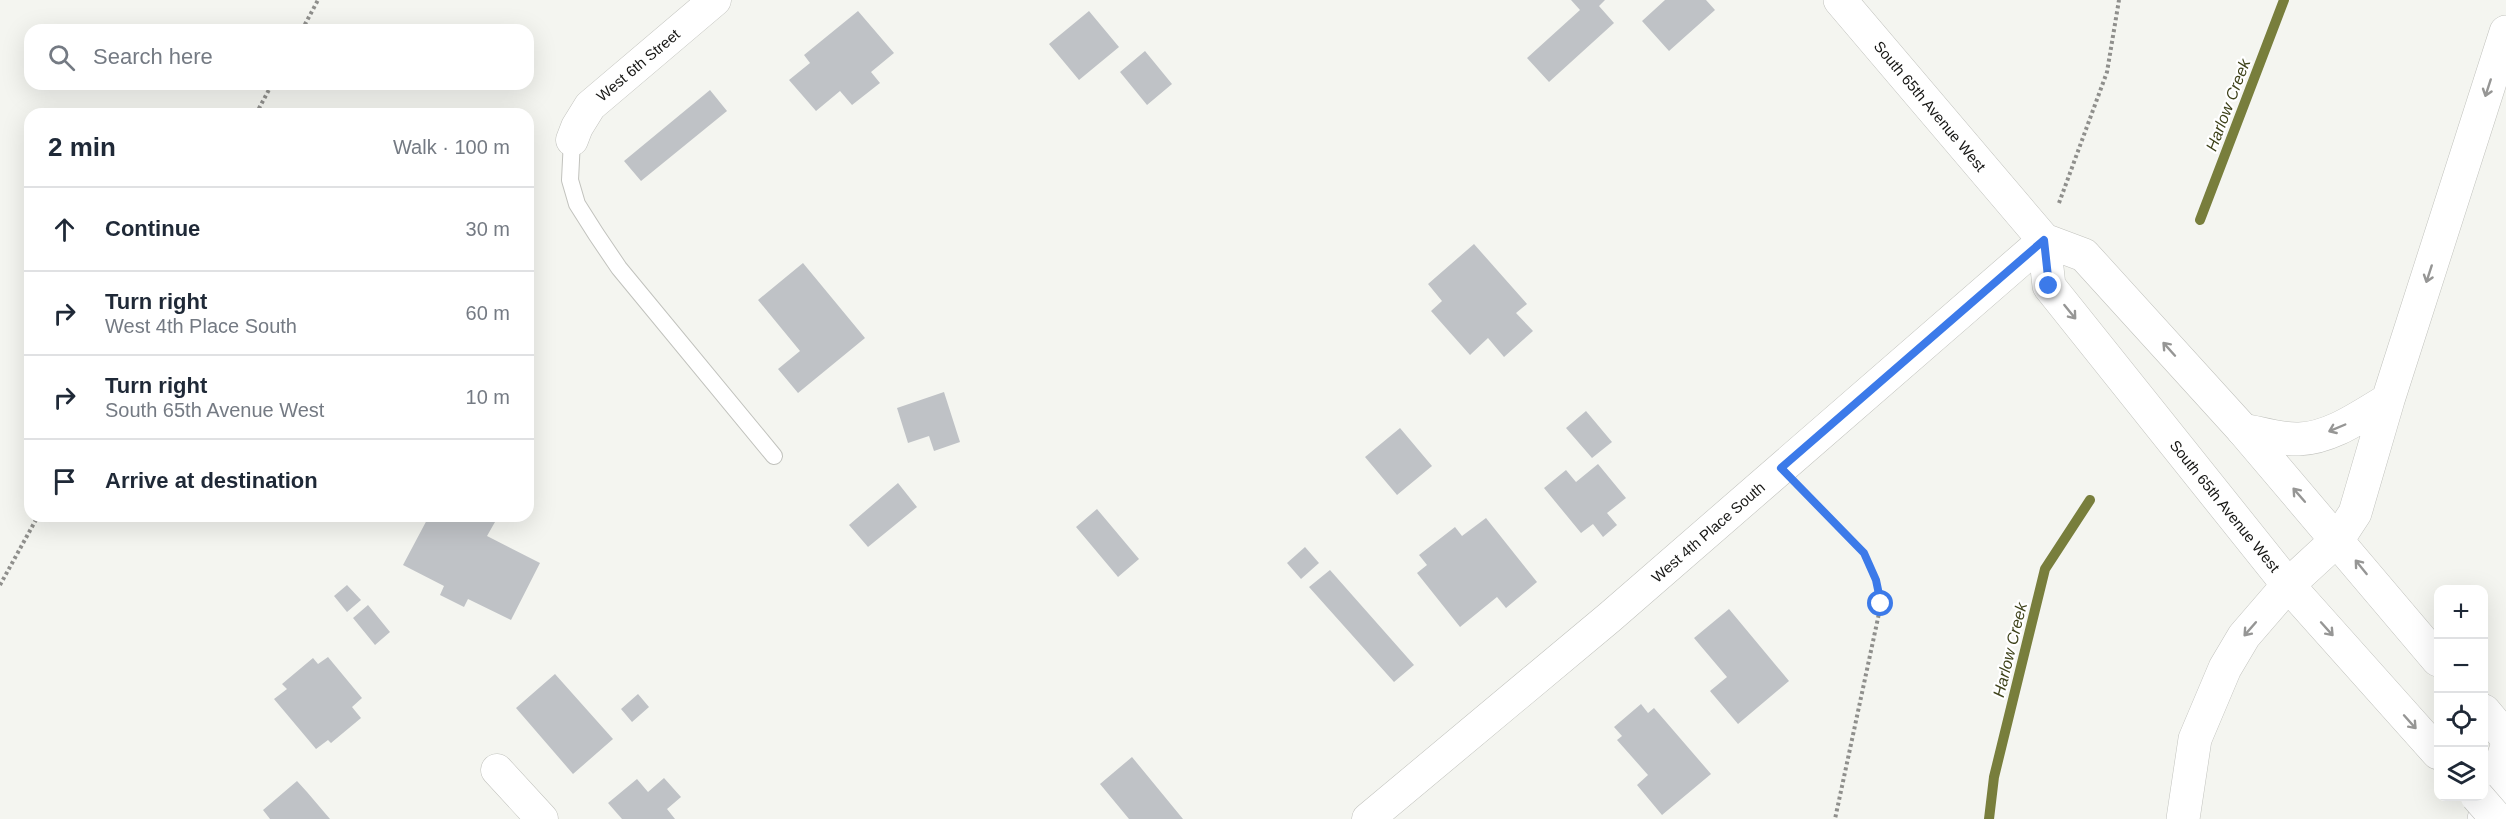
<!DOCTYPE html>
<html lang="en">
<head>
<meta charset="utf-8">
<style>
	body { margin:0; font-family:Helvetica,sans-serif; background:#f2f2f3; color:#1f2937 }
	.controls { position:absolute; right:18px; bottom:18px; display:grid; overflow:hidden; border-radius:12px; box-shadow:0 6px 24px #0002 }
	.controls button { width:54px; height:54px; display:grid; place-items:center; padding:0; border:0; border-bottom:2px solid #e0e1e3; background:#fff; color:#1f2937; font:30px sans-serif }
	.stop { position:absolute; width:18px; height:18px; margin:-14px; border:4px solid #3c7ae9; border-radius:50%; background:#fff }
	.stop.end { background:#3c7ae9; border-color:#fff; box-shadow:0 2px 6px #0008 }
	.list { margin:0; padding:0; list-style:none }
	h2 { display:flex; justify-content:space-between; align-items:center; height:78px; margin:0; padding:0 24px; font-size:26px }
	h2 small { font-size:20px; font-weight:400; color:#747a83 }
	.list li { display:grid; grid-template-columns:39px 1fr auto; gap:18px; align-items:center; box-sizing:border-box; height:84px; padding:0 24px; border-top:2px solid #e0e1e3 }
	.list b { display:block; font-size:22px; white-space:nowrap }
	.list p { margin:0; font-size:20px; white-space:nowrap; color:#747a83 }
	.list em { font-size:20px; font-style:normal; color:#747a83 }
	.icon { flex:none; width:33px; height:33px; fill:none; stroke:currentColor; stroke-width:2; stroke-linecap:round; stroke-linejoin:round }
	.map { position:relative; flex:none; width:2506px; height:819px; overflow:hidden }
	.search { position:absolute; background:#fff; box-shadow:0 6px 24px #0002; left:24px; top:24px; width:510px; height:66px; display:flex; align-items:center; gap:15px; box-sizing:border-box; padding:0 21px; border-radius:18px; color:#747a83; font-size:22px }
	.panel { position:absolute; background:#fff; box-shadow:0 6px 24px #0002; left:24px; top:108px; width:510px; height:414px; border-radius:18px }
	.map>svg:first-child { display:block }
	.lines { fill:none; stroke-linecap:round; stroke-linejoin:round }
	.stream { stroke:#787e3c; stroke-width:10 }
	.building { fill:#bfc2c6 }
	.service-casing { stroke:#c1c2bd; stroke-width:18 }
	.minor-casing { stroke:#c1c2bd; stroke-width:33 }
	.tertiary-casing { stroke:#c1c2bd; stroke-width:34 }
	.secondary-casing { stroke:#c1c2bd; stroke-width:34 }
	.motorway-casing { stroke:#c1c2bd; stroke-width:34 }
	.path { stroke:#8f8f8c; stroke-width:4; stroke-dasharray:3 3; stroke-linecap:butt }
	.service { stroke:#fff; stroke-width:16 }
	.minor { stroke:#fff; stroke-width:32 }
	.tertiary { stroke:#fff; stroke-width:33 }
	.secondary { stroke:#fff; stroke-width:33 }
	.motorway { stroke:#fff; stroke-width:33 }
	.tertiary-bridge-casing { stroke:#c1c2bd; stroke-width:34; stroke-linecap:butt }
	.tertiary-bridge { stroke:#fff; stroke-width:33 }
	.oneway { stroke:#969695 }
	.route { stroke:#3c7ae9; stroke-width:8 }
	.labels { text-anchor:middle; dominant-baseline:central; stroke-width:4.5; stroke-linejoin:round; paint-order:stroke }
	.street-label { font-size:15px; fill:#161614; stroke:#fff }
	.water-label { font-size:16px; font-style:italic; fill:#3e421a; stroke:#fff }
</style>
</head>
<body>
<div class="map">
<svg width="2506" height="819" viewBox="0 0 2506 819">
	<rect width="100%" height="100%" fill="#f4f5f0"/>
	<g class="lines">
		<path class="stream" d="M2200,220L2284,0
			M1989,819L1994,777L2045,569L2090,500"/>
	</g>
	<path class="building" d="M1571,0H1605L1599,6L1614,23L1549,82L1527,58L1580,10Z
		M1665,0H1706L1715,10L1669,51L1642,21Z
		M858,11L894,53L871,72L880,83L852,105L840,91L816,111L789,80L810,63L804,55Z
		M1089,11L1119,47L1079,80L1049,44Z
		M1145,51L1172,84L1147,105L1120,72Z
		M710,90L727,111L641,181L624,161Z
		M1474,244L1527,304L1516,313L1533,331L1504,357L1488,338L1470,355L1431,311L1442,301L1428,284Z
		M803,263L865,338L798,393L778,369L800,351L758,300Z
		M944,392L960,442L934,451L929,436L908,443L897,408Z
		M1586,411L1612,442L1592,458L1566,428Z
		M1400,428L1432,466L1397,495L1365,457Z
		M1598,464L1626,498L1607,513L1617,525L1603,537L1593,524L1581,533L1544,488L1566,470L1576,482Z
		M898,483L917,507L868,547L849,525Z
		M1097,509L1139,559L1118,577L1076,527Z
		M429,516H484L495,522L487,536L540,563L511,620L468,599L464,607L440,595L444,586L403,565Z
		M1486,518L1537,582L1506,608L1497,597L1460,627L1417,573L1427,565L1419,555L1455,527L1462,536Z
		M1305,547L1319,563L1301,579L1287,563Z
		M1330,570L1414,665L1394,682L1309,587Z
		M347,585L361,600L347,612L334,596Z
		M368,605L390,632L375,645L353,618Z
		M1729,609L1789,681L1738,724L1710,691L1727,677L1694,638Z
		M328,657L362,698L352,707L361,718L331,743L328,740L316,749L274,699L287,689L282,684L313,658L318,664Z
		M555,674L613,739L573,774L516,708Z
		M638,694L649,707L632,722L621,709Z
		M1641,704L1648,713L1654,708L1711,774L1662,815L1637,785L1648,775L1617,740L1622,736L1614,727Z
		M1132,757L1183,819H1129L1100,784Z
		M664,778L681,797L667,809L675,819H622L608,803L637,779L648,792Z
		M297,781L307,792L330,819H270L263,810Z"/>
	<g class="lines">
		<defs>
			<path id="service" d="M572,140L570,180L577,204L596,234L619,268L774,456"/>
			<path id="minor" d="M572,140L577,127L590,106L715,0
				M497,770L542,819
				M1368,819L1610,617L2044,240"/>
			<path id="tertiary" d="M1840,0L2044,240L2084,255L2243,430L2438,660
				M2044,240L2049,286L2288,585L2438,753
				M2484,711L2506,737"/>
			<path id="secondary" d="M2183,819L2195,739L2225,668L2244,636L2288,585"/>
			<path id="motorway" d="M2243,430C2260,433 2281,440 2299,439C2331,438 2361,416 2388,400
				M2288,585L2338,539L2355,513L2388,400L2506,32
				M2484,819L2506,749"/>
		</defs>
		<use href="#service" class="service-casing"/>
		<use href="#minor" class="minor-casing"/>
		<use href="#tertiary" class="tertiary-casing"/>
		<use href="#secondary" class="secondary-casing"/>
		<use href="#motorway" class="motorway-casing"/>
		<path class="path" d="M302,30L318,0
			M256,114L272,84
			M2059,203L2107,72L2119,0
			M1805,492L1864,553L1876,580L1881,604L1835,819
			M0,585L38,516"/>
		<use href="#service" class="service"/>
		<use href="#minor" class="minor"/>
		<use href="#tertiary" class="tertiary"/>
		<use href="#secondary" class="secondary"/>
		<use href="#motorway" class="motorway"/>
		<defs>
			<path id="tertiary-bridge" d="M2477,796L2497,819"/>
		</defs>
		<use href="#tertiary-bridge" class="tertiary-bridge-casing"/>
		<use href="#tertiary-bridge" class="tertiary-bridge"/>
	</g>
	<defs><path id="oneway-shaft" d="M-6 0H5M1.5-3L5.5 0L1.5 3" fill="none" stroke-width="1.6" stroke-linecap="round" stroke-linejoin="round" transform="scale(1.5)"/></defs>
	<g class="oneway">
		<use href="#oneway-shaft" transform="translate(2488 88) rotate(108)"/>
		<use href="#oneway-shaft" transform="translate(2429 274) rotate(108)"/>
		<use href="#oneway-shaft" transform="translate(2070 312) rotate(51)"/>
		<use href="#oneway-shaft" transform="translate(2169 349) rotate(-132)"/>
		<use href="#oneway-shaft" transform="translate(2337 428) rotate(157)"/>
		<use href="#oneway-shaft" transform="translate(2299 495) rotate(-131)"/>
		<use href="#oneway-shaft" transform="translate(2361 567) rotate(-129)"/>
		<use href="#oneway-shaft" transform="translate(2250 629) rotate(131)"/>
		<use href="#oneway-shaft" transform="translate(2327 629) rotate(48)"/>
		<use href="#oneway-shaft" transform="translate(2410 722) rotate(48)"/>
	</g>
	<g class="lines">
		<path class="route" d="M1881,604L1876,580L1864,553L1781,468L2044,240L2049,286"/>
	</g>
	<g class="labels">
		<g class="street-label">
			<text transform="translate(638 65) rotate(-40)">West 6th Street</text>
			<text transform="translate(1930 106) rotate(50)">South 65th Avenue West</text>
			<text transform="translate(2225 506) rotate(51)">South 65th Avenue West</text>
			<text transform="translate(1708 532) rotate(-41)">West 4th Place South</text>
		</g>
		<g class="water-label">
			<text transform="translate(2228 105) rotate(-69)">Harlow Creek</text>
			<text transform="translate(2010 650) rotate(-76)">Harlow Creek</text>
		</g>
	</g>
</svg>
<div class="controls">
<button>+</button>
<button>−</button>
<button><svg class="icon" aria-label="locate" viewBox="0 0 24 24"><circle cx="12" cy="12" r="6"/><path d="M12 2v4M12 18v4M2 12h4M18 12h4"/></svg></button>
<button><svg class="icon" aria-label="layers" viewBox="0 0 24 24"><path d="M12 4l9 5-9 5-9-5zM3 14l9 5 9-5"/></svg></button>
</div>
<div class="stop" style="left:1881px;top:604px"></div>
<div class="stop end" style="left:2049px;top:286px"></div>
<div class="search"><svg class="icon" aria-label="search" viewBox="0 0 24 24"><circle cx="10" cy="10" r="6"/><path d="M15 15l6 6"/></svg>Search here</div>
<section class="panel">
<h2>2 min<small>Walk · 100 m</small></h2>
<ul class="list">
<li><svg class="icon" aria-label="ahead" viewBox="0 0 24 24"><path d="M12 20V5M6 11l6-6 6 6"/></svg><div><b>Continue</b></div><em>30 m</em></li>
<li><svg class="icon" aria-label="right" viewBox="0 0 24 24"><path d="M7 20v-9h11M14 6l5 5-5 5"/></svg><div><b>Turn right</b><p>West 4th Place South</p></div><em>60 m</em></li>
<li><svg class="icon" aria-label="right" viewBox="0 0 24 24"><path d="M7 20v-9h11M14 6l5 5-5 5"/></svg><div><b>Turn right</b><p>South 65th Avenue West</p></div><em>10 m</em></li>
<li><svg class="icon" aria-label="arrive" viewBox="0 0 24 24"><path d="M6 21V4h12l-3 4 3 4H6"/></svg><div><b>Arrive at destination</b></div></li>
</ul>
</section>
</div>
</body>
</html>
